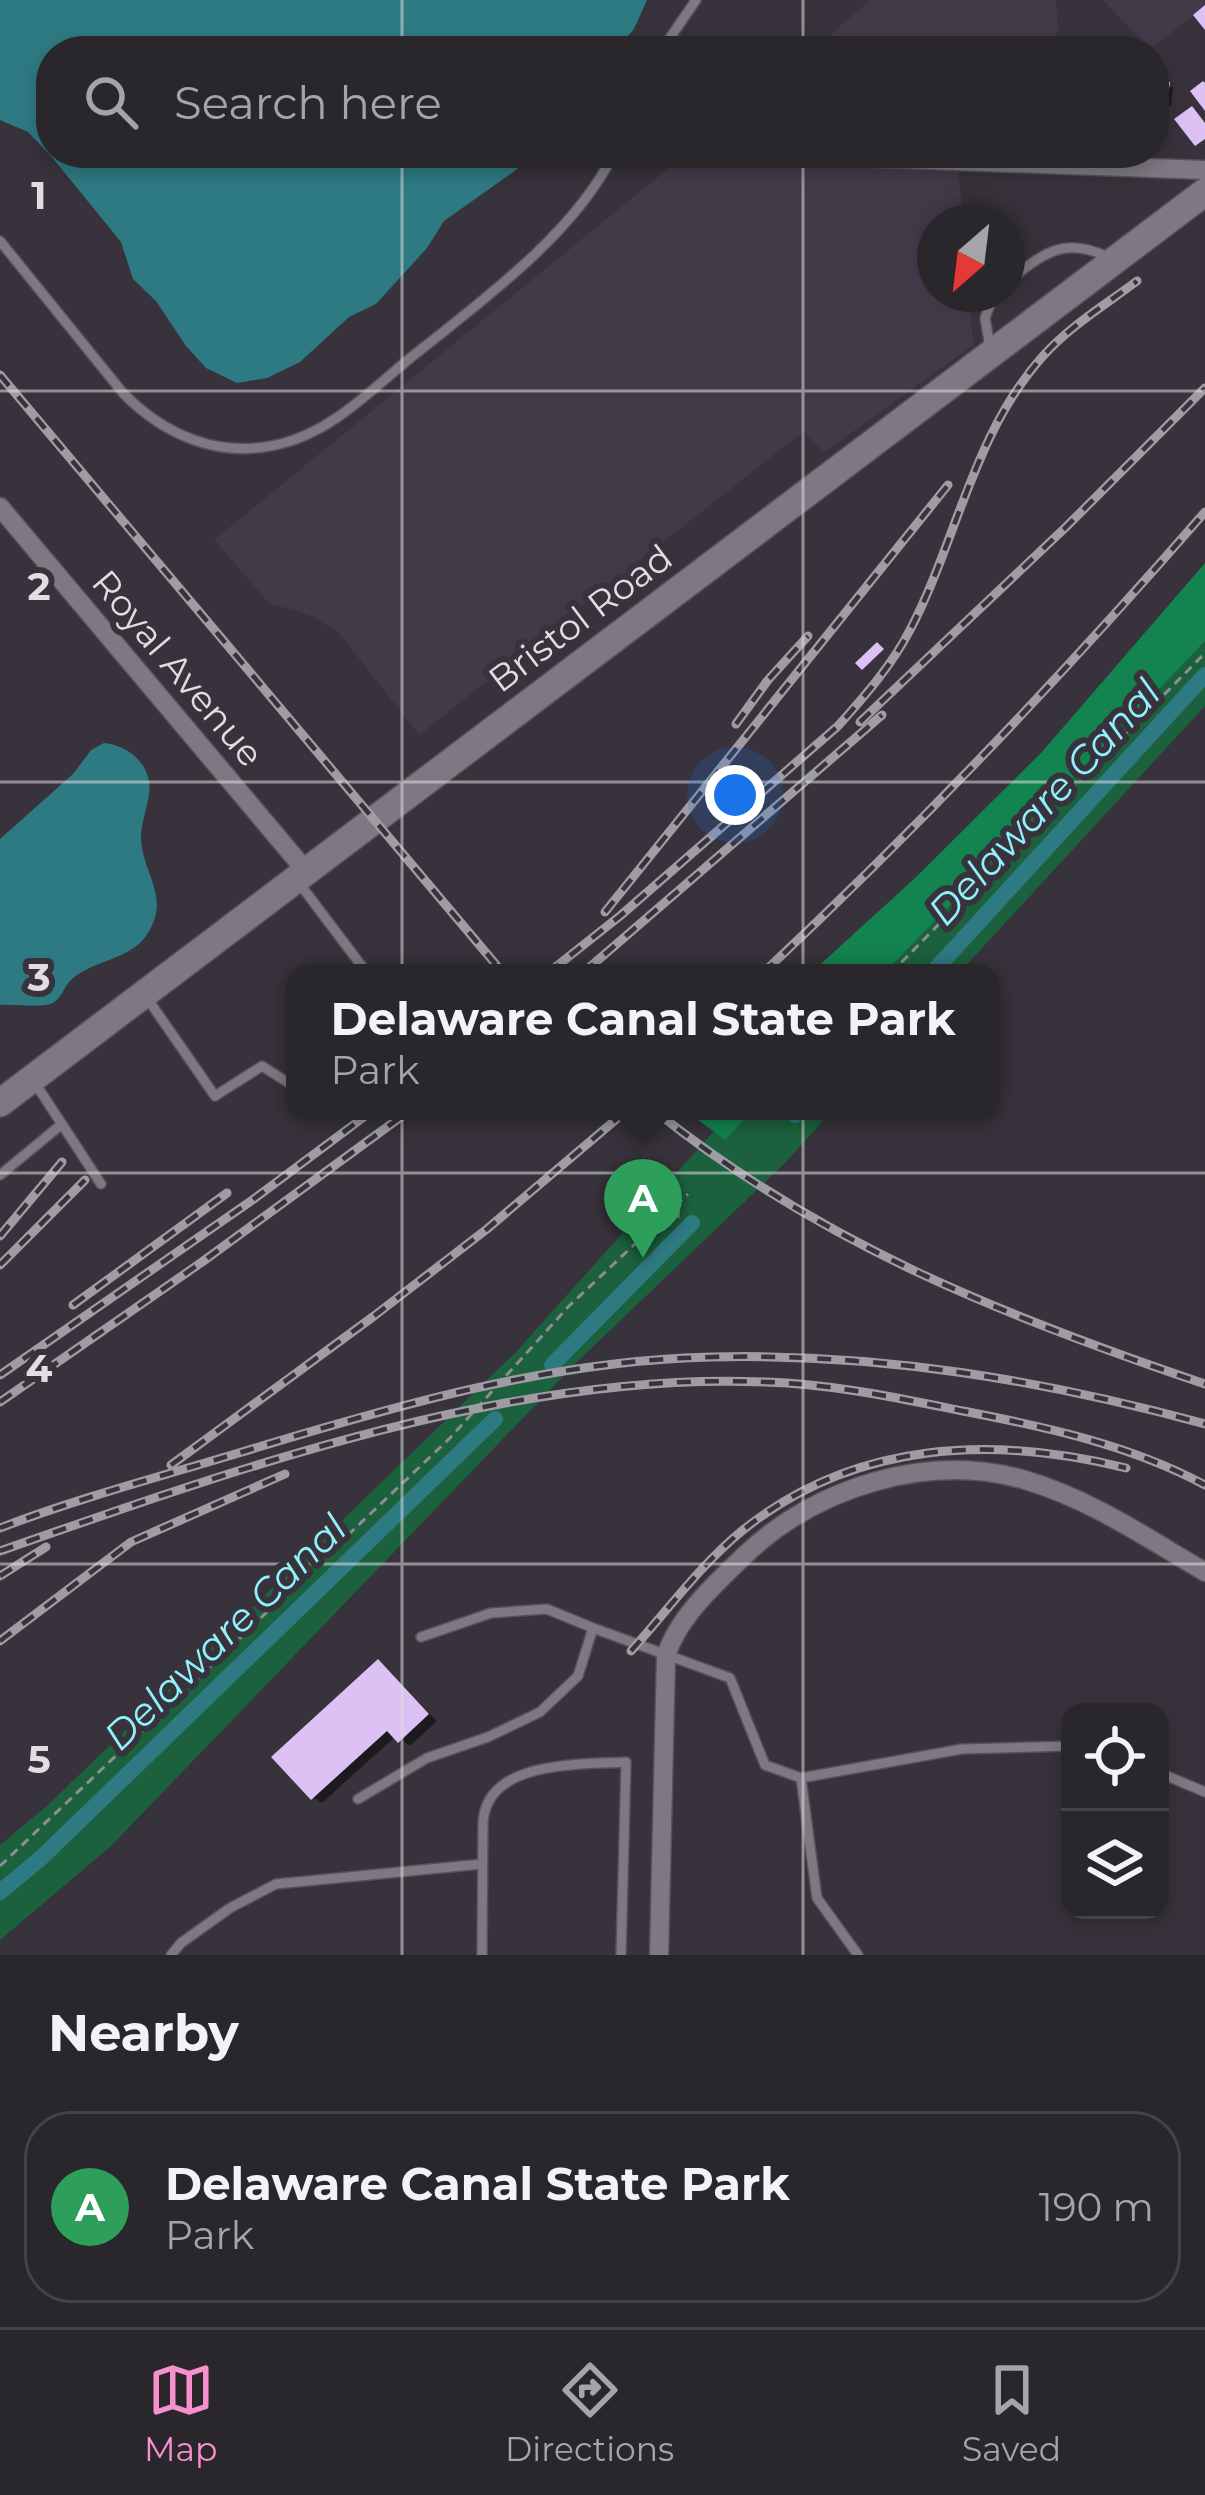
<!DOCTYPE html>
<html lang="en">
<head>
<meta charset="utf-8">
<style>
	body { margin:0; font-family:Montserrat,sans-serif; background:#353238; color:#f1f3f6 }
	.controls { position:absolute; right:36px; bottom:36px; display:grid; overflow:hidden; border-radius:24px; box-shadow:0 6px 18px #0003 }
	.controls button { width:108px; height:108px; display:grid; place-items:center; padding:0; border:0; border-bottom:3px solid #454348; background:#29262c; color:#f1f3f6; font:60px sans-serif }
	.compass { position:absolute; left:917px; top:204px; width:108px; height:108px; border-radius:50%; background:#29262c; box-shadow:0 6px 18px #0003; rotate:208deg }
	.you { position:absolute; left:735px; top:795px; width:42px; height:42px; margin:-30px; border:9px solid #fff; border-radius:50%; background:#1a73e8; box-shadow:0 0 0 18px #1a73e833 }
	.badge { display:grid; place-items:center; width:78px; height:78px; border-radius:50%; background:#f790ce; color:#fff; font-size:39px; font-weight:700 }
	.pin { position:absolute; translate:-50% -99px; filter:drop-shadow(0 3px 6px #0008) }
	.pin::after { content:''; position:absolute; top:63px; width:42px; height:36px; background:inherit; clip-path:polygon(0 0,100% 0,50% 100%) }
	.popup { position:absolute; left:286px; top:964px; width:714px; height:156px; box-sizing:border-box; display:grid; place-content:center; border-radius:24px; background:#29262c; filter:drop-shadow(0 3px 9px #0005); font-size:39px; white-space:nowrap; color:#a5a5a9 }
	.popup b { font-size:45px; color:#f1f3f6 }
	.popup::after { content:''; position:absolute; left:50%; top:100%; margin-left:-24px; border:24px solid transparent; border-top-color:#29262c }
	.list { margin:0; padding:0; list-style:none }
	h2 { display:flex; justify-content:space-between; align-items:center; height:156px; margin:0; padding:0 48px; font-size:51px }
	h2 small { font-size:39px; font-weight:400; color:#a5a5a9 }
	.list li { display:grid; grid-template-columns:78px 1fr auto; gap:36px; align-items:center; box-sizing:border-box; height:192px; margin:0 24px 24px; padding:0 24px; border:3px solid #454348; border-radius:48px }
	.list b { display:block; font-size:45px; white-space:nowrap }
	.list p { margin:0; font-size:39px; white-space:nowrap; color:#a5a5a9 }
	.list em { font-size:39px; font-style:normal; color:#a5a5a9 }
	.icon { flex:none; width:66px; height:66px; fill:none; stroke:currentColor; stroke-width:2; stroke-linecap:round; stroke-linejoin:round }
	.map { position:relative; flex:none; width:1205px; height:1955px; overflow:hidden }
	.search { position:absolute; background:#29262c; box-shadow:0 6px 18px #0003; left:36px; right:36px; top:36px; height:132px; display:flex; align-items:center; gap:30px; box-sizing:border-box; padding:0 42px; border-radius:48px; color:#a5a5a9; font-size:45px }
	.sheet { height:372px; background:#29262c }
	nav { display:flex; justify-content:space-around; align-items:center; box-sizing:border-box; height:168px; border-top:3px solid #454348; background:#29262c; font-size:33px; color:#a5a5a9 }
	nav a { display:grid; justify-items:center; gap:6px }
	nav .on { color:#f790ce }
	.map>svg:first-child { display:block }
	.built { fill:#423a49 }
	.green { fill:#1c613d }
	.forest { fill:#13834f }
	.water { fill:#2e7a82 }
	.shadow { fill:#0007 }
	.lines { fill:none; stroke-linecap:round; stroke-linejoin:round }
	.canal { stroke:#2e7a82; stroke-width:16 }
	.building { fill:#dcc2f4 }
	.service-casing { stroke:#545158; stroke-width:12 }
	.minor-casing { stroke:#545158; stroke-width:21 }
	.secondary-casing { stroke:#545158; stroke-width:30 }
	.path { stroke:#908c93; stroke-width:3; stroke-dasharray:9 6; stroke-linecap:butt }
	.service { stroke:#7d7882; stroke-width:9 }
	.minor { stroke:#7d7882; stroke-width:18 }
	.secondary { stroke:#7d7882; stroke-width:27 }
	.rail-casing { stroke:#9f9ca3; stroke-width:9 }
	.rail { stroke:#37323b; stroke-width:4.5; stroke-dasharray:14; stroke-linecap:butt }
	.grid { fill:none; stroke:#e0dde3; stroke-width:3; stroke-opacity:0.55 }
	.labels { text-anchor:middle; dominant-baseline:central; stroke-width:12; stroke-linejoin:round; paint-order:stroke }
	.street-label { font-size:36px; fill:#e0dde3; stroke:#37323b }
	.water-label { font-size:39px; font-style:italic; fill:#90f1fa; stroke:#37323b }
	.grid-label { font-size:39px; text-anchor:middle; font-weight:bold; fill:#e0dde3; stroke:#37323b; stroke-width:12; stroke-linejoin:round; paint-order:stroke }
</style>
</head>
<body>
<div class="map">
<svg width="1205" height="1955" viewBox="0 0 1205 1955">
	<rect width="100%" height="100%" fill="#37323b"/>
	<path class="built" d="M870,0H1056L1058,31L1049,51H812Z
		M1103,0H1205V7L1150,49Z
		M687,153H957L963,222H935V294H969L973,345L824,453L804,431L419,735L339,633L312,616L269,603L214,540Z"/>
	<path class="green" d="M1205,634V706L959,973H869Z
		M732,1111H832L785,1163L576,1363L111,1846L0,1940V1845L49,1804L515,1353Z"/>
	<path class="forest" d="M1205,563V641L1163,685L884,973H811L915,878L1041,753Z
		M686,1111H752L725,1140Z"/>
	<path class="water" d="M0,0H647L634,29L615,51H51V153H530L516,170L444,221L427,248L376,304L349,317L300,362L267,378L237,383L206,368L186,346L156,301L133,279L121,242L51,156L28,132L0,120Z
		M104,743C122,745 140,755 147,774C155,792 141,817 141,837C142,874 171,896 148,933C132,960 94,959 71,980C62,989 61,1003 46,1005C31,1007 15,1004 0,1005V839L73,774L91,750Z"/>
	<path class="shadow" d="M1154,83L1173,87L1171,106L1162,105L1161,113L1154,112Z
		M378,1663L437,1721L410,1746L396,1736L322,1803L313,1797Z"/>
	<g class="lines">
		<path class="canal" d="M932,973L1205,675
			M795,1115L799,1111
			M552,1365L692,1223
			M0,1892L41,1858L495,1419"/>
	</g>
	<path class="building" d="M1205,5V30L1193,15Z
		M1154,80L1170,82L1167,106L1158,105L1157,118H1154Z
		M1203,81L1205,83V111L1190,91Z
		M1192,106L1205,123V139L1195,146L1174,119Z
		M877,642L884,649L862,670L855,663Z
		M378,1659L429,1714L398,1743L387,1731L311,1800L271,1757Z"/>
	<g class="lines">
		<defs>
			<path id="service" d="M661,51L696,0
				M0,241L123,393C165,436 220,459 280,444C331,432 370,391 409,359C479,303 575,234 614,153
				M1007,282C1044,253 1064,235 1110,258
				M990,347L985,318L994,294
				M299,883L367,973
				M147,998L215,1096L262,1066L295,1087
				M35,1083L101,1184
				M0,1175L62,1124
				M421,1637L491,1613L547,1609L593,1628
				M1160,1773L1205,1792
				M801,1778L962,1749L1070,1746
				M358,1799L427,1758L488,1737L540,1712L578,1676L593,1628L730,1678L765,1765L801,1778L817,1898L858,1955
				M171,1955L181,1943L230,1908L276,1884L482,1864
				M482,1955L483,1823C486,1760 579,1765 626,1762L621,1955"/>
			<path id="minor" d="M851,157L1205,170
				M0,507L306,871
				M659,1955L666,1656C678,1617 716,1583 745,1555C816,1487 928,1452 1025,1480C1090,1499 1147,1538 1205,1572"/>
			<path id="secondary" d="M0,1103L1205,192"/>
		</defs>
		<use href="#service" class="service-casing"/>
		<use href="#minor" class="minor-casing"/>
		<use href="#secondary" class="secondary-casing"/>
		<path class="path" d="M891,973L1205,653
			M760,1118L766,1111
			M678,1218L679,1204
			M0,1866L450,1438L568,1307L688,1194"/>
		<use href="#service" class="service"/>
		<use href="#minor" class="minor"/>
		<use href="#secondary" class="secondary"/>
		<defs>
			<path id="rail" d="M0,375L503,973
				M860,722L1066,527L1205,388
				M736,724L768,680L808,636
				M605,912L948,485
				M548,973L620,916L838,726C864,697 892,665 910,630C957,540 973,434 1043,356C1070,326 1105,305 1137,281
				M583,973L882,715
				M763,973C919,827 1065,673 1205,512
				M655,1111C821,1244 1006,1317 1205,1384
				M0,1236L62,1162
				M0,1265L85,1180
				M73,1305L227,1193
				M0,1375L251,1201L372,1111
				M0,1402L202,1262L409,1111
				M171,1465L374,1316L487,1229L626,1111
				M0,1528C79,1498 162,1476 242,1452C394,1406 553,1360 712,1357C881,1353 1043,1380 1205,1424
				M0,1551C238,1468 512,1371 766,1382C833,1384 898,1398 963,1411C1046,1427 1130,1445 1205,1485
				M0,1576L46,1547
				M0,1641L131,1542L285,1474
				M631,1651C667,1611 701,1564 743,1530C854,1441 992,1435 1126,1468"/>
		</defs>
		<use href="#rail" class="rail-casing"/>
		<use href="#rail" class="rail"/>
	</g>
	<path class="grid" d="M402,0V51M803,0V51M402,153V1955M803,153V1955M0,391H1205M0,782H1205M0,1173H1205M0,1564H1205"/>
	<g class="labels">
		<g class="street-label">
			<text transform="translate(580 618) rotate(-37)">Bristol Road</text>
			<text transform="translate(178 668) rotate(50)">Royal Avenue</text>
		</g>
		<g class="water-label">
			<text transform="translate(1044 802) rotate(-47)">Delaware Canal</text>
			<text transform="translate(225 1632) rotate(-44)">Delaware Canal</text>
		</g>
	</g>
	<g class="grid-label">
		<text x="39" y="209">1</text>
		<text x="39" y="600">2</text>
		<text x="39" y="991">3</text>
		<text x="39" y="1382">4</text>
		<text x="39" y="1773">5</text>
	</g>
</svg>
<div class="controls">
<button><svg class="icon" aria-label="locate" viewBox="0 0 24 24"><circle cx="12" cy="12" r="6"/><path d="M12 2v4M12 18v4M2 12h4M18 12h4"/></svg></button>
<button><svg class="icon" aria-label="layers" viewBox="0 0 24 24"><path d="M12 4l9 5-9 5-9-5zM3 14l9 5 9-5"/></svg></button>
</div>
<svg class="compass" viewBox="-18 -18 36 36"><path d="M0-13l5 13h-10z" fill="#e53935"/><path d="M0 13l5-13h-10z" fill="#a5a5a9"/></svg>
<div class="you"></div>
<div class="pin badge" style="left:643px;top:1258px;background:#2e9e5b">A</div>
<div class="popup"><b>Delaware Canal State Park</b>Park</div>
<div class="search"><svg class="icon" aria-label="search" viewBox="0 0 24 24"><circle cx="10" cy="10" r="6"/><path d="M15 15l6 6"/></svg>Search here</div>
</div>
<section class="sheet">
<h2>Nearby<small></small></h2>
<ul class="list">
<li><span class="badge" style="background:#2e9e5b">A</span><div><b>Delaware Canal State Park</b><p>Park</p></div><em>190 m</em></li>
</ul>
</section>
<nav>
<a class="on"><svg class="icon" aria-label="map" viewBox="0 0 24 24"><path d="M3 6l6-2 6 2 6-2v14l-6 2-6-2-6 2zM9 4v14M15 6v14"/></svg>Map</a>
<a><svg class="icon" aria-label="directions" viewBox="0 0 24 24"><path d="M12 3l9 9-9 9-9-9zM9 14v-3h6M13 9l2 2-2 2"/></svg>Directions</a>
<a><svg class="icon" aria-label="saved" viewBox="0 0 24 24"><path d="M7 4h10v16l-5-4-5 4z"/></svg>Saved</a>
</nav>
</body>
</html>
